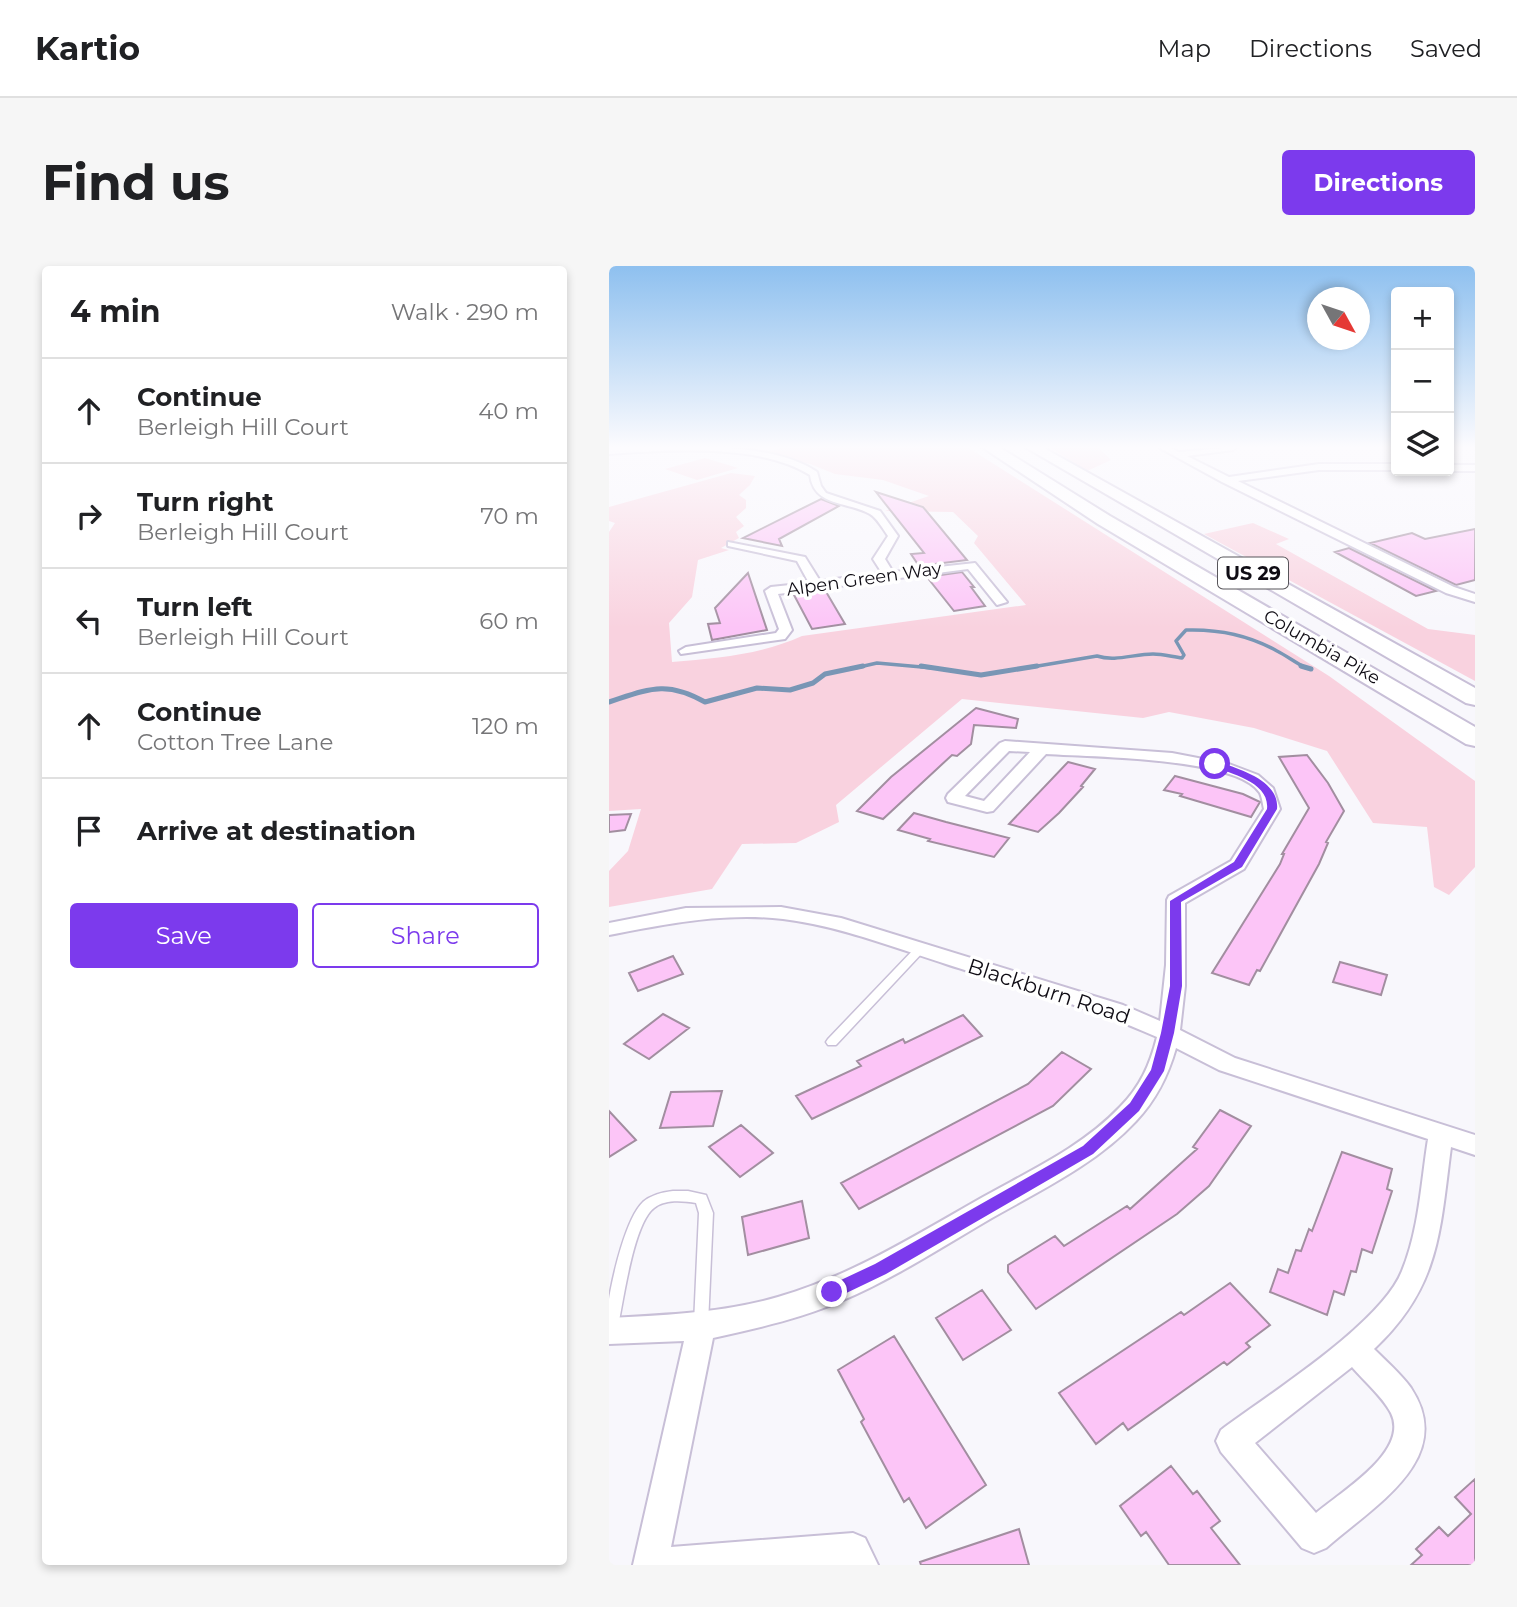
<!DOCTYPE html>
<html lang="en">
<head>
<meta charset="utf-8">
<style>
	body { margin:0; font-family:Montserrat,sans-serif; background:#f6f6f6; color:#202124 }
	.controls { position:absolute; right:21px; top:21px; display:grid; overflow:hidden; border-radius:7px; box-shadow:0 4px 10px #0003 }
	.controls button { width:63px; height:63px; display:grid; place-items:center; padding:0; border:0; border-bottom:2px solid #e0e0e0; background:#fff; color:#202124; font:35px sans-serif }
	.compass { position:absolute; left:698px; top:21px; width:63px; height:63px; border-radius:50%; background:#fff; box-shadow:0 4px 10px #0003; rotate:130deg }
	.stop { position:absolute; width:21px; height:21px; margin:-16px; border:5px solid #7c3aed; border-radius:50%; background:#fff }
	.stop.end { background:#7c3aed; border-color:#fff; box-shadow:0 2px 7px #0008 }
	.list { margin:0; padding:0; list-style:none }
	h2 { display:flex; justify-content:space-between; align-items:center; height:91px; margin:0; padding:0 28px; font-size:30px }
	h2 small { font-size:23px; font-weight:400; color:#757577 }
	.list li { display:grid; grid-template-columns:46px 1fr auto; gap:21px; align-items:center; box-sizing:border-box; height:105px; padding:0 28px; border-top:2px solid #e0e0e0 }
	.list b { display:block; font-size:26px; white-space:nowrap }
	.list p { margin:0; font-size:23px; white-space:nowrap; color:#757577 }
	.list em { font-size:23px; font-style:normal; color:#757577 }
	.actions { display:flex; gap:14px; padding:21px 28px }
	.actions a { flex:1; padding:16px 0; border:2px solid #7c3aed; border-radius:7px; text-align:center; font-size:24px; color:#7c3aed }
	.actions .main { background:#7c3aed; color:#fff }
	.icon { flex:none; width:38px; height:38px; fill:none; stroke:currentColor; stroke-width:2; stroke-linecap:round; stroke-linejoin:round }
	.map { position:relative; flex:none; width:866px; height:1299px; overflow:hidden; border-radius:7px }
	header { display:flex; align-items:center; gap:42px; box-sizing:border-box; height:98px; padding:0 35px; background:#fff; border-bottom:2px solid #e0e0e0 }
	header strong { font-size:33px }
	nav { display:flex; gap:38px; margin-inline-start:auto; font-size:24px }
	.intro { display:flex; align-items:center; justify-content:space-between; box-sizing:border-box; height:168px; padding:0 42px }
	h1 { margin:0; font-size:49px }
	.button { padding:18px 32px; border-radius:7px; background:#7c3aed; color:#fff; font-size:24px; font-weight:700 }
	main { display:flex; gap:42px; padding:0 42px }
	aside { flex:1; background:#fff; border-radius:7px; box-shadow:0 4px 10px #0003 }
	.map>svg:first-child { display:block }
	.green { fill:#f9d2df }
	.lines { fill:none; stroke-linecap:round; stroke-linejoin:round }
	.stream-far1 { stroke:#7996b5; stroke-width:3.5 }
	.stream { stroke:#7996b5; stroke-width:5 }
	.building { fill:#fcc5f7; stroke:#a28ea0; stroke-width:2 }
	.service-casing { stroke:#c8bfd7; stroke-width:3 }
	.minor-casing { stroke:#c8bfd7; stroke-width:4 }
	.trunk-casing { stroke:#c8bfd7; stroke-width:4 }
	.service { fill:#fff; fill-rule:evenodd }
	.minor { fill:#fff; fill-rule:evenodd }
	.trunk { fill:#fff; fill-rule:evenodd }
	.route { fill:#7c3aed }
	.labels { text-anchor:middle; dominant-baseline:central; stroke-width:7; stroke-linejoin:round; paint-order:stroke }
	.far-street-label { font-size:18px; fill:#0f0c14; stroke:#fff }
	.shield { fill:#fff; stroke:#57555a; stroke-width:2 }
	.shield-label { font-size:19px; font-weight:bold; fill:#0f0c14 }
	.street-label { font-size:21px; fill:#0f0c14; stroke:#fff }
</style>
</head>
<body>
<header>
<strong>Kartio</strong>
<nav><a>Map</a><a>Directions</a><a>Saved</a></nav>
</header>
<div class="intro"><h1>Find us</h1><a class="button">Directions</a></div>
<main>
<aside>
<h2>4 min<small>Walk · 290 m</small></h2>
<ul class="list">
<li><svg class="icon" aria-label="ahead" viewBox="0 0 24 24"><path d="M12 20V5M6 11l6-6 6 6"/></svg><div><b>Continue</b><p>Berleigh Hill Court</p></div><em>40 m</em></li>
<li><svg class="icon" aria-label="right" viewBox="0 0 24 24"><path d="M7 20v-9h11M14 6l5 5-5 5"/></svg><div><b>Turn right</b><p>Berleigh Hill Court</p></div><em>70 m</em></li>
<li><svg class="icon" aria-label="left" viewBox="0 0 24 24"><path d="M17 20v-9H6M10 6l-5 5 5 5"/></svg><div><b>Turn left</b><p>Berleigh Hill Court</p></div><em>60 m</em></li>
<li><svg class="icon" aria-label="ahead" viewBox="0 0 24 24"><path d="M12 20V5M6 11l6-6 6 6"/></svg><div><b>Continue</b><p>Cotton Tree Lane</p></div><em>120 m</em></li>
<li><svg class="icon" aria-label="arrive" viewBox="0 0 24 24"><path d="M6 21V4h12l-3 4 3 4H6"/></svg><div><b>Arrive at destination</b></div></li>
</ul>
<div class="actions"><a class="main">Save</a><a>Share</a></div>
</aside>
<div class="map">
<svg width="866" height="1299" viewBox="0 0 866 1299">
	<rect width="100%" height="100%" fill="#f8f7fc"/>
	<path class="green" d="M177,181H358L720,410L866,515V601L840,629L825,621L818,561L764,557L718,485L645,462L560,446L534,452L353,433L227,539L230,556L187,577L133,578L103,623L0,641V605L19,585L32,543L0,545V266L6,257L0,255V241L122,207L146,210L141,219L130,229L137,234V242L127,251L135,260L127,266L130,272L112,282L120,284L89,294L83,331L60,357L63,396C108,392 151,389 193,370L417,339L365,277L369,270L344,246L276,245L320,230L274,214L226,208L201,198L154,187Z
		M440,181H489L502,194L478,205Z
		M96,192L129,202L88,214L56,203Z
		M644,257L680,273L667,278L819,363L866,369V415L595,268Z"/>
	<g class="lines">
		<path class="stream-far1" d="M246,402L268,397L324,402
			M417,402L488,390C506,396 525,388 544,388C554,388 564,391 573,392L575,389L567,375L577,364C609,363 640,369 668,385C678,390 687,397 697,402"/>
		<path class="stream" d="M312,400L372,409L428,400
			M692,400L702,403
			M0,436C40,423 57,414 96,436L148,422L181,424L204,417L216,408L254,400"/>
	</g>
	<path class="building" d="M267,226L314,241L358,294L310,300L302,288L315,287Z
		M212,233L230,240L170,273L173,280L134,272Z
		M866,263V314L847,319L761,277L803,267L816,273Z
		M740,282L827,325L807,330L726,286Z
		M353,306L365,321H362L376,340L345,345L318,311Z
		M139,307L158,364L103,374L99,358L111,357L106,342Z
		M216,324L236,358L203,363L185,329Z
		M367,442L409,453L407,462L365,459L362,478L348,490L343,489L274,553L248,545L282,511Z
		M698,489L719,517L735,545L717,576L719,577L710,598L651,705L648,704L640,719L603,707L671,598L675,588H673L700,542L670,491Z
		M459,496L486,503L472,520L474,521L450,547L429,566L400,558Z
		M566,510L634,528L651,536L642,551L571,530L573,528L555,524Z
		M305,547L337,556L400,572L385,591L319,575L321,573L289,564Z
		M22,548L16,564L0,566V549Z
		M64,690L74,708L29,725L20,707Z
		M731,696L778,709L772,729L724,716Z
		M54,748L80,762L40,793L15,778Z
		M354,749L373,770L253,829L203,853L187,830L252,800L248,795L294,773L296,777Z
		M453,786L482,803L444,840L250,943L232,917L419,818Z
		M113,825L104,860L51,862L62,826Z
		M611,844L642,860L600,920L568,948L427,1043L399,1006V999L446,970L455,980L518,940L521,943L588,883L584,881Z
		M0,845L27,874L0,891Z
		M132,859L164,887L131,911L100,881Z
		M733,886L783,903L778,923L783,925L763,987L753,983L747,1006L742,1005L735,1029L725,1025L718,1049L661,1026L669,1003L679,1007L687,984L692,985L700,963L703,965Z
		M193,935L200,972L139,989L133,951Z
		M621,1017L661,1059L637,1077L641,1081L618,1099L615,1096L519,1164L514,1157L487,1178L450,1127L572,1046L575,1049Z
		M373,1024L402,1064L354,1094L327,1052Z
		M285,1070L377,1219L317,1262L300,1232L295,1236L280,1208L252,1156L255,1153L229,1104Z
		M562,1200L584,1228L588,1225L611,1255L602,1262L631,1299H560L537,1266L532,1270L511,1240Z
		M866,1213V1299H802L813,1289L807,1283L830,1261L839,1270L862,1248L846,1231Z
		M410,1263L420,1299H312L311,1296Z"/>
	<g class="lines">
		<defs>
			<path id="service" d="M311,680L316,683L315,685L227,779H219L217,776L219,773L307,681Z
				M64,925H79L97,929L104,947L99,1058L97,1063L92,1065L87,1063L85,1058L90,947L87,937C74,935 56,933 45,942C24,958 14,1038 8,1065L6,1070L0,1071C0,1059 0,1045 0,1033C4,1009 17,952 34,936C42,929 54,926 64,925Z"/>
			<path id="minor" d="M30,181C82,181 164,176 208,206L212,220L217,227L271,245L289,270L276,293L284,306L366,297L398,336L388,339L359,303L169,328L183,364L176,373L72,388L70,385L77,381L167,367L170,363L156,325L162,321L200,317L188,295L119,280V276L196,291L211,315L273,307L264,293L279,270C274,263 268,252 261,248C238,235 205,241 201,209C151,177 57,184 0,188V182Z
				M549,181H559L570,186L628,181L624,184L578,190L620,211L710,198H787V204H710L629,215L845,321L866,328V336L837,327L613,216Z
				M840,199H866V205H840Z
				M396,475L563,487L620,498L649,509L664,522L671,543L635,603L576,637V720L571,764L626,792L866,869V889L842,881C831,965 831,1021 765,1083C777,1095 792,1108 802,1122C849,1193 763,1241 717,1282L705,1287L693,1282L612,1186L607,1175L612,1164C660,1128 772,1058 793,1005C810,964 812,917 819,873L610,804L567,782C559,810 547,834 527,855C487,898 432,924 381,953C333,981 284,1013 232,1035C191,1053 148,1062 104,1072L62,1281L244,1267L256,1272L269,1299H24L75,1075L0,1078V1052C57,1049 113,1047 169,1031C242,1010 307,969 374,931C422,904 473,881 511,841C531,821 541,799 548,771C480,741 408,721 337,698C284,681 230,660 174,653C115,646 57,658 0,669V657L77,642L172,641L232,652L514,739L551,755L557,699L558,634L560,630L622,595L655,543C654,539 653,531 651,527C629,491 479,491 437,488L384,545L378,546L339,536L337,532L339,528L391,477ZM400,485L421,486L375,535L356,530ZM743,1101C755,1115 773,1130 782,1147C801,1185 733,1225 707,1247L646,1177Z"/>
			<path id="trunk" d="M373,181H390L501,250L866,461V480L857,478L489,258Z
				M416,181H433L866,422V439L857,437Z"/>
		</defs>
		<use href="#service" class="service-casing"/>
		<use href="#minor" class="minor-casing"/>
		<use href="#trunk" class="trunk-casing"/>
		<use href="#service" class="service"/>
		<use href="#minor" class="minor"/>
		<use href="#trunk" class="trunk"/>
	</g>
	<linearGradient id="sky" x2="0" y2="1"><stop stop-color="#8ec0ef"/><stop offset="0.5" stop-color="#fcfbfe"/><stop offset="1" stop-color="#fcfbfe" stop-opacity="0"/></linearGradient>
	<rect width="866" height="362" fill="url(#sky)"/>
	<path class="route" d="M606,495C628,502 671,514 668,543L633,601L572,636L573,720L565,767L555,805L530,845L484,888L277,1008L229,1031L223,1034L217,1031L215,1026L217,1021L266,998L474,880L521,837L542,804L552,767L561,720V635L625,596L658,543C661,516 622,508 603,500V496Z"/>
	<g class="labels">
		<g class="far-street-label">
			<text transform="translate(255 313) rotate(-8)">Alpen Green Way</text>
			<text transform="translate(713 381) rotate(30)">Columbia Pike</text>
		</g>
		<rect class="shield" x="609" y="291.5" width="70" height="31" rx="5"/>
		<g class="shield-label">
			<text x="644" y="307">US 29</text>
		</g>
		<g class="street-label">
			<text transform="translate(440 725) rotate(18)">Blackburn Road</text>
		</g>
	</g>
</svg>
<div class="controls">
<button>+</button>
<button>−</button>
<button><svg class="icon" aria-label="layers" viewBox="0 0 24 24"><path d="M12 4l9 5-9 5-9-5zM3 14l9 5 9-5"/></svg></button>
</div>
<svg class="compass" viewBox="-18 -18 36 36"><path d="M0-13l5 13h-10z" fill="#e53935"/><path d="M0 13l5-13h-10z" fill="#757577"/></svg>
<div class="stop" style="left:606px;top:498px"></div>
<div class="stop end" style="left:223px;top:1026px"></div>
</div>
</main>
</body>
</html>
